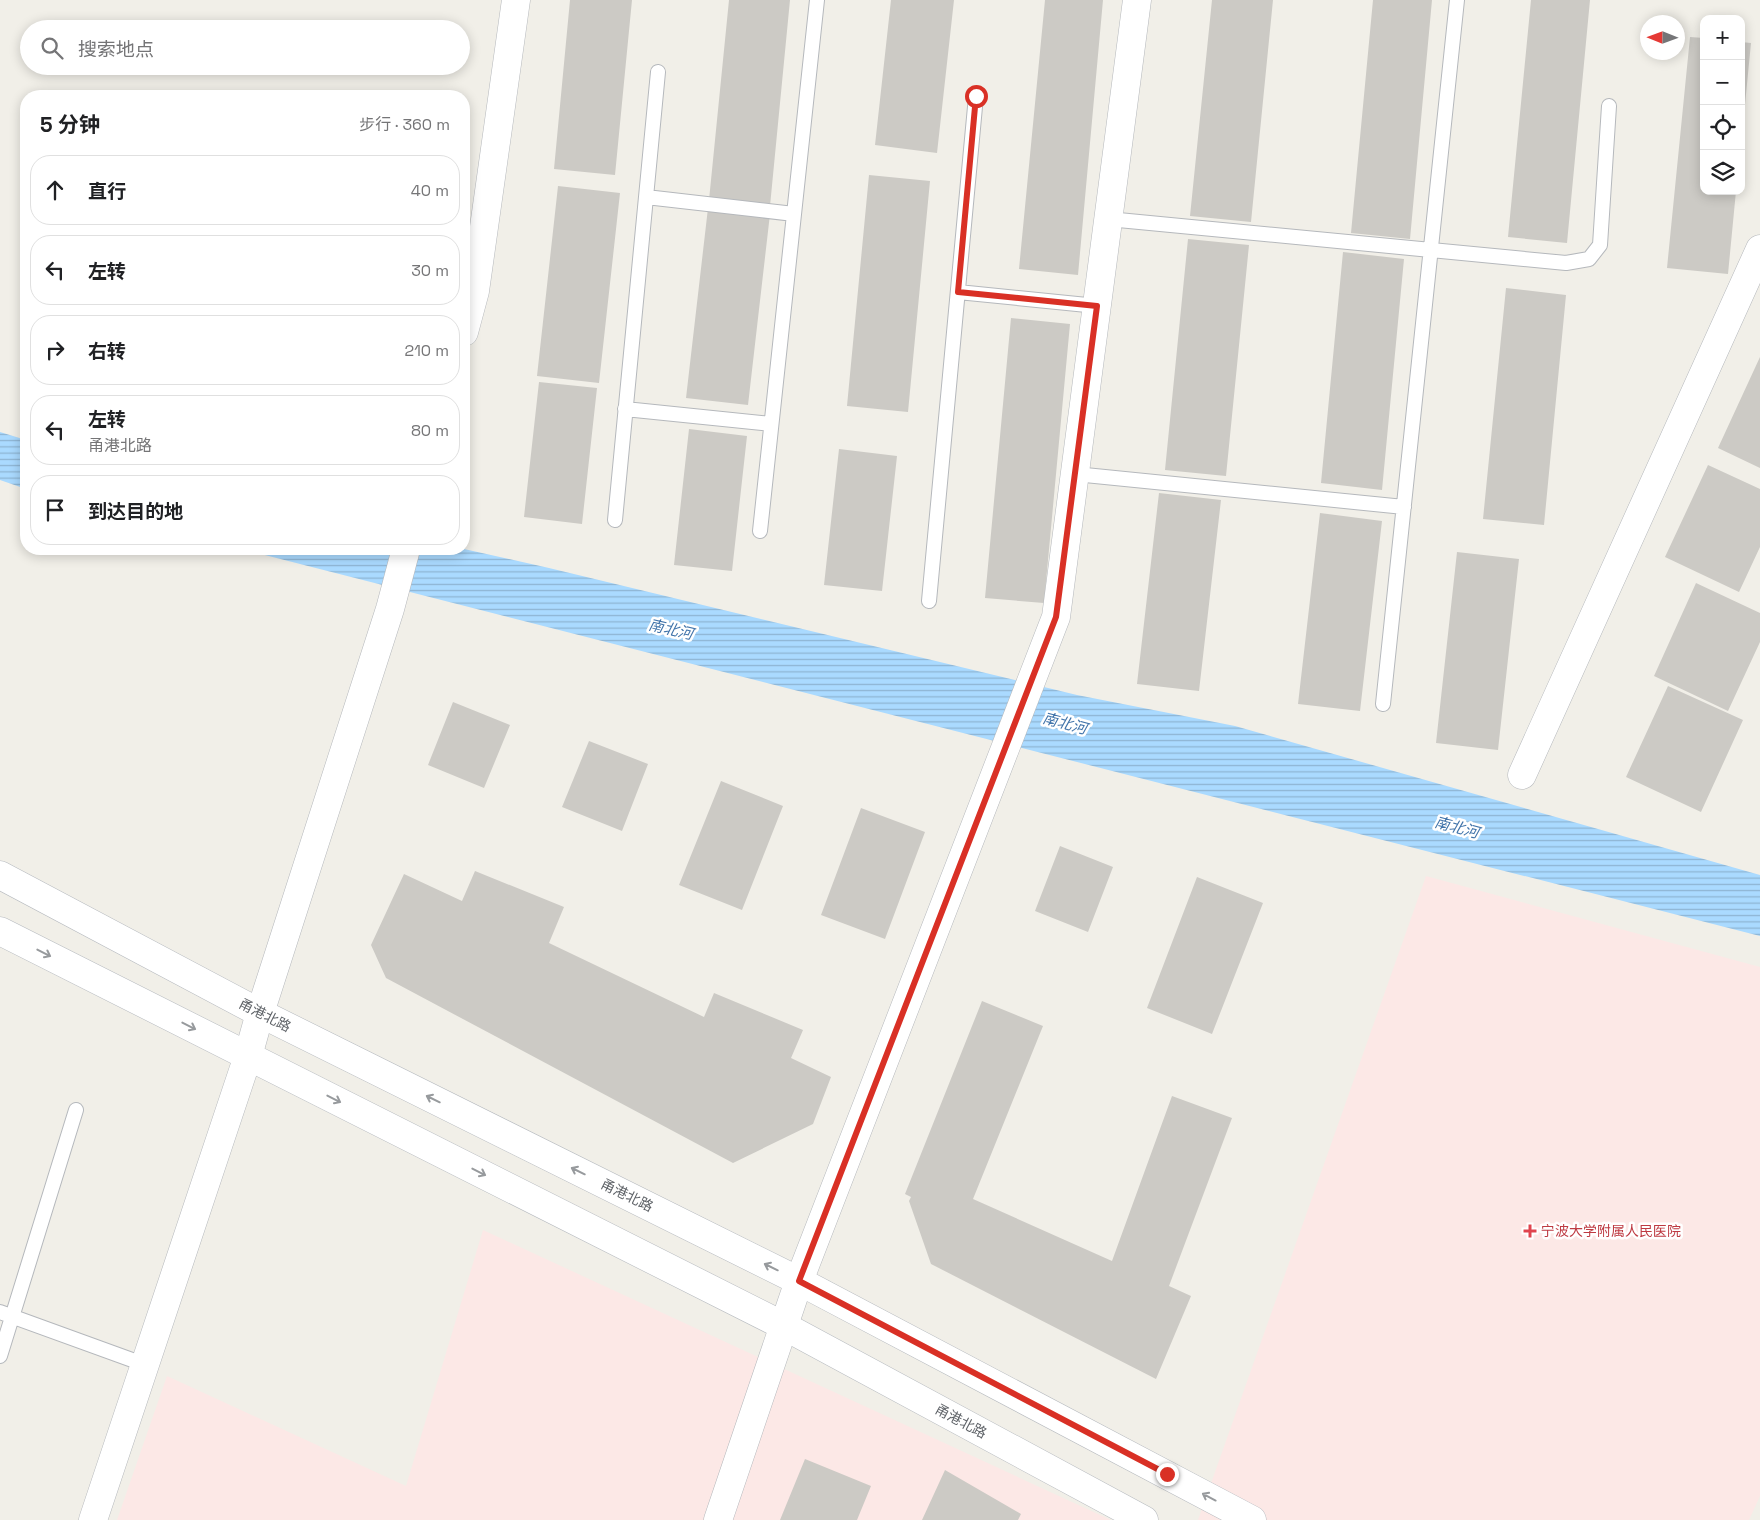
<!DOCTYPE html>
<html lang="zh">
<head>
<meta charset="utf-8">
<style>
	body { margin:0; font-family:"Space Grotesk","Noto Sans SC",sans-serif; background:#f2f2f2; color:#202124 }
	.controls { position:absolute; right:15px; top:15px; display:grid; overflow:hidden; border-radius:10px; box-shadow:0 2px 12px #0003 }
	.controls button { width:45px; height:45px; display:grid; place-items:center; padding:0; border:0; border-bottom:1px solid #e0e0e0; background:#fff; color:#202124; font:25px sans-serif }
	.compass { position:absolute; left:1640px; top:15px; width:45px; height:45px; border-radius:50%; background:#fff; box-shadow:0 2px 12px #0003; rotate:271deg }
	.stop { position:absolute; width:15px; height:15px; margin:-11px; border:4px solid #d93025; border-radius:50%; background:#fff }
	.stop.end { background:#d93025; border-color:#fff; box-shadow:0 1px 5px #0008 }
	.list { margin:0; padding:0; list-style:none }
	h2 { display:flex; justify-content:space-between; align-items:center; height:65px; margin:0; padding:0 20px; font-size:21px }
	h2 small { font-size:16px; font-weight:400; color:#757577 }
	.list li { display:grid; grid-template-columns:32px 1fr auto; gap:15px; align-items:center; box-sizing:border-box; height:70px; margin:0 10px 10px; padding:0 10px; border:1px solid #e0e0e0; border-radius:20px }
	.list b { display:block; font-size:19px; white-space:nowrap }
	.list p { margin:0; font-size:16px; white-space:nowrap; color:#757577 }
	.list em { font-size:16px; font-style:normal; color:#757577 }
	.icon { flex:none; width:28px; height:28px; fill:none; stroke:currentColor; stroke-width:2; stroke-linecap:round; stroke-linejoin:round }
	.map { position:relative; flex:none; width:1760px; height:1520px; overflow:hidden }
	.search { position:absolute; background:#fff; box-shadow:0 2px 12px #0003; left:20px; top:20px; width:450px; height:55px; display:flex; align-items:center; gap:12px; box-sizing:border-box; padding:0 18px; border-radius:28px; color:#757577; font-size:19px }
	.panel { position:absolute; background:#fff; box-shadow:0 2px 12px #0003; left:20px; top:90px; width:450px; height:465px; border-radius:20px }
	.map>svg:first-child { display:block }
	.medical { fill:#fce8e6 }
	.water { fill:url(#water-rules) }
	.building { fill:#cccac5 }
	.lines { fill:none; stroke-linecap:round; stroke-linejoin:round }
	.lane-casing { stroke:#b5b8bc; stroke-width:16 }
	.street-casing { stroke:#b5b8bc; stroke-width:29 }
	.secondary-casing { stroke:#b6babf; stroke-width:29 }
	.lane { stroke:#fff; stroke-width:14 }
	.street { stroke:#fff; stroke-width:28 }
	.secondary { stroke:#fff; stroke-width:28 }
	.oneway { stroke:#979a9d }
	.route { stroke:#d93025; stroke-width:6 }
	.health-dot { fill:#e0444e; stroke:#fff; stroke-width:2 }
	.labels { text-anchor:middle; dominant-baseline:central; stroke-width:5; stroke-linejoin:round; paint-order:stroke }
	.street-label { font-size:14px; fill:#5f6368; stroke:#fff }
	.health-label { font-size:14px; fill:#be3a42; stroke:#fff; text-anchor:start }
	.water-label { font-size:15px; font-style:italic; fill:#4174aa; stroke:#fff }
</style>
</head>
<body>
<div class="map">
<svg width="1760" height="1520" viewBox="0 0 1760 1520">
	<defs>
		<pattern id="water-rules" width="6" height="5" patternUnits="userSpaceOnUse" patternTransform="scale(1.25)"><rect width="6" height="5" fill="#aadaff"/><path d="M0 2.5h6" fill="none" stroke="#8eb4d2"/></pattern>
	</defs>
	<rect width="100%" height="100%" fill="#f1efe8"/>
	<path class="medical" d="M1426,876L1760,967V1496L1749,1520H1198Z
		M483,1230L1111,1520H117L167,1376L406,1486Z"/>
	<path class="water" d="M0,432L26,440V489L0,480Z
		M241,549H464L549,568L1077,695L1235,726L1760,875V936Z"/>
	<path class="building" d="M570,0H632L615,175L554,169Z
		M729,0H790L770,206L709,200Z
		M891,0H954L937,153L875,145Z
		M1045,0H1103L1078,275L1019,269Z
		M1212,0H1273L1251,222L1190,216Z
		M1373,0H1432L1410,239L1351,233Z
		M1531,0H1590L1567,243L1508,237Z
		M1690,37L1704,38V191H1736L1728,274L1667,268Z
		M1741,42L1751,43L1743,125H1741Z
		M869,175L930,181L908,412L847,406Z
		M558,186L620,193L599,383L537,376Z
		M708,208L770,214L748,405L686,398Z
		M1188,239L1249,245L1226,476L1165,470Z
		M1343,252L1404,259L1382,490L1321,483Z
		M1506,288L1566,295L1544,525L1483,519Z
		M1011,318L1070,324L1044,603L985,598Z
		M1760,357V468L1718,448Z
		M539,382L597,388L582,524L524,517Z
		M689,429L747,436L732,571L674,565Z
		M839,449L897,456L882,591L824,585Z
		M1708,465L1760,489V547L1739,592L1665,557Z
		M1159,493L1221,500L1199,691L1137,684Z
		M1320,513L1382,521L1360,711L1298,704Z
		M1457,552L1519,559L1498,750L1436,743Z
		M1696,583L1760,613V642L1728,711L1654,676Z
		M1668,686L1743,720L1701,812L1626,777Z
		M453,702L510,725L484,788L428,765Z
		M589,741L648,764L622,831L562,807Z
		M721,781L783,806L742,910L679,885Z
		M861,808L925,832L885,939L821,915Z
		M1060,846L1113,867L1088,932L1035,911Z
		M475,871L564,907L549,943L704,1017L714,993L803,1030L791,1058L831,1077L813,1124L733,1163L386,978L371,945L404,874L462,901Z
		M1197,877L1263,903L1212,1034L1147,1008Z
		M982,1001L1043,1026L973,1199L1112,1261L1172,1096L1232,1118L1169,1286L1191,1296L1156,1379L931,1264L909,1201L911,1197L905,1194Z
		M805,1459L871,1486L857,1520H780Z
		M945,1470L1021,1514L1018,1520H922Z"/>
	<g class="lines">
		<defs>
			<path id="lane" d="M646,197L794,214
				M1108,219L1566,263L1589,259L1600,245L1609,106
				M958,292L1097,306
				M625,409L771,424
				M1075,474L1404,507
				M615,520L658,72
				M760,531L817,0
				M929,601L976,96
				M1383,704L1457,0
				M0,1312L146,1365
				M0,1356L76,1110"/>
			<path id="street" d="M464,332L475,291L516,0
				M1522,775L1760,249
				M93,1520L248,1056L260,1013L390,609L406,549
				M718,1520L799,1281L1056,617L1137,0"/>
			<path id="secondary" d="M0,875L260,1013L799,1281L1252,1520
				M0,931L784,1326L1144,1520"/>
		</defs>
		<use href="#lane" class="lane-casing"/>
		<use href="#street" class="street-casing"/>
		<use href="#secondary" class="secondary-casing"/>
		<use href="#lane" class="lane"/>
		<use href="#street" class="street"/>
		<use href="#secondary" class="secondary"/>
	</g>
	<defs><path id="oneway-shaft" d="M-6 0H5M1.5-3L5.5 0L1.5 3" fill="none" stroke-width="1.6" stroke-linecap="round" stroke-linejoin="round" transform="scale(1.25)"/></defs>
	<g class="oneway">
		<use href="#oneway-shaft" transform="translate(44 953) rotate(27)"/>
		<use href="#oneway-shaft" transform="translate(189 1026) rotate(27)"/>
		<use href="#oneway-shaft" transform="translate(334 1099) rotate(27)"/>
		<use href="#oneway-shaft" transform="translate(433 1099) rotate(-154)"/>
		<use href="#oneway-shaft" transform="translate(578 1171) rotate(-154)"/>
		<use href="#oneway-shaft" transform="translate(479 1172) rotate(27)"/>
		<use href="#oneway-shaft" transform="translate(771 1267) rotate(-154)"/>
		<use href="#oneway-shaft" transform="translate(1209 1497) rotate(-152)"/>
	</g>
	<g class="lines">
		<path class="route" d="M976,96L958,292L1097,306L1056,617L799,1281L1167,1474"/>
	</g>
	<path class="health-dot" d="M1527.5 1223.5h5v5h5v5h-5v5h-5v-5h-5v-5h5z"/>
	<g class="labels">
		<g class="street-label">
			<text transform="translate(265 1015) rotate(27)">甬港北路</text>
			<text transform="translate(627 1195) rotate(26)">甬港北路</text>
			<text transform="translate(961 1421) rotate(28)">甬港北路</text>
		</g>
		<g class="health-label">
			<text x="1541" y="1231">宁波大学附属人民医院</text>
		</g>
		<g class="water-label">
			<text transform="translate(671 629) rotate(13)">南北河</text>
			<text transform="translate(1065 723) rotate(15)">南北河</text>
			<text transform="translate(1457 827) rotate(15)">南北河</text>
		</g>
	</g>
</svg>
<div class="controls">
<button>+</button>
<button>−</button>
<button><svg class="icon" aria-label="locate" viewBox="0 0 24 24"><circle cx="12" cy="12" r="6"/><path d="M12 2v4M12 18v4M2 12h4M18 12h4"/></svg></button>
<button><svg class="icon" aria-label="layers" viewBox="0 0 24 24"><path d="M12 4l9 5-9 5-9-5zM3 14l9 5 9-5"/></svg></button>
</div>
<svg class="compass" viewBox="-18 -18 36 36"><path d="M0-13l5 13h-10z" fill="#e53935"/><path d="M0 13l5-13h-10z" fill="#757577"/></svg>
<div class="stop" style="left:976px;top:96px"></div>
<div class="stop end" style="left:1167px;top:1474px"></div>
<div class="search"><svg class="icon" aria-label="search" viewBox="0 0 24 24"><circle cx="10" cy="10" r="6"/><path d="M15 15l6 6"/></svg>搜索地点</div>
<section class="panel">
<h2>5 分钟<small>步行 · 360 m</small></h2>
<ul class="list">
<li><svg class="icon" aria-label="ahead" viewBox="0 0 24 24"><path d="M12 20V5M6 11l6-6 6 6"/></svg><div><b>直行</b></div><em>40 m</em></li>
<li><svg class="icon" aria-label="left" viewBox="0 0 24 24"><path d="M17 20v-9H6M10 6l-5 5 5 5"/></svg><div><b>左转</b></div><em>30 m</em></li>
<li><svg class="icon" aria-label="right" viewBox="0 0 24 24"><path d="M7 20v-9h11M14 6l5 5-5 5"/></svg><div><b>右转</b></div><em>210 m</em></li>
<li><svg class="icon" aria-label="left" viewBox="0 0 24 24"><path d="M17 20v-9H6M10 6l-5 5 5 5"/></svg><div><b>左转</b><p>甬港北路</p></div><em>80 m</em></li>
<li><svg class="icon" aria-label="arrive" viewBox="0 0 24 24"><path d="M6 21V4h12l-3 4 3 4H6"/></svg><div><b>到达目的地</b></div></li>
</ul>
</section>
</div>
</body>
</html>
